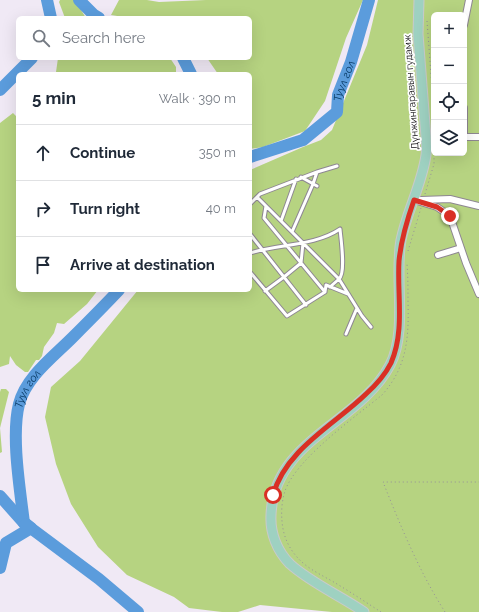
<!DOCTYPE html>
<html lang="en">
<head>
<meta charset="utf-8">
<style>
	body { margin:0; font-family:Raleway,sans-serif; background:#f6f6f7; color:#1f2937 }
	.controls { position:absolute; right:12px; top:12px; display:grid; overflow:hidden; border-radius:6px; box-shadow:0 4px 16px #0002 }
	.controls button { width:36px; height:36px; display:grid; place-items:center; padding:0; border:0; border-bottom:1px solid #e0e1e3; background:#fff; color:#1f2937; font:20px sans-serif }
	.stop { position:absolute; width:12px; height:12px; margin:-9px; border:3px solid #d93025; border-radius:50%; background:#fff }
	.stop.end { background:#d93025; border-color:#fff; box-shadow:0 1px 4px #0008 }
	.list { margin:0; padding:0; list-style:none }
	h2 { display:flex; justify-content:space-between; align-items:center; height:52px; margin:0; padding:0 16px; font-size:17px }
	h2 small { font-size:13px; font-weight:400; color:#747a83 }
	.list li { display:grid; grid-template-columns:26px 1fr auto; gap:12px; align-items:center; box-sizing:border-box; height:56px; padding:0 16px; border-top:1px solid #e0e1e3 }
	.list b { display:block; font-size:15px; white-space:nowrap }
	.list em { font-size:13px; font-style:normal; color:#747a83 }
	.icon { flex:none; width:22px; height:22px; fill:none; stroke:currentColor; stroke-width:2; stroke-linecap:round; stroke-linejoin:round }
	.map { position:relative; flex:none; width:479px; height:612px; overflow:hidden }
	.search { position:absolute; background:#fff; box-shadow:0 4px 16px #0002; left:16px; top:16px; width:236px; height:44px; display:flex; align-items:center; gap:10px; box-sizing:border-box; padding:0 14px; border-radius:6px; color:#747a83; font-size:15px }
	.panel { position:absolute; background:#fff; box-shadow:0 4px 16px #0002; left:16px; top:72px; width:236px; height:220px; border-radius:6px }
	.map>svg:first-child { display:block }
	.green { fill:#b6d381; fill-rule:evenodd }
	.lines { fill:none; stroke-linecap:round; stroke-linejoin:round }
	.river { stroke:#5b9cdc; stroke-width:12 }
	.service-casing { stroke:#8e8792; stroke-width:5 }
	.minor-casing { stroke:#8e8792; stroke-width:8 }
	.primary-casing { stroke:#cacaca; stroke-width:11 }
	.path { stroke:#959099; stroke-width:1; stroke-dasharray:1 3; stroke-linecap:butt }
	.service { stroke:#fff; stroke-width:3 }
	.minor { stroke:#fff; stroke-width:6 }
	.primary { stroke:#9ed1c1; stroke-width:9 }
	.route { stroke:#d93025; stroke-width:5 }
	.labels { text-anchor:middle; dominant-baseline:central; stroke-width:3.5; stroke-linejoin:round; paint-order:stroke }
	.street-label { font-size:10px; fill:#0e0c10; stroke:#fff }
	.water-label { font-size:11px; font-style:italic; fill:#02345e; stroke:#fff }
</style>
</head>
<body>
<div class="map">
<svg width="479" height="612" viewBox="0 0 479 612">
	<rect width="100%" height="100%" fill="#f0e9f5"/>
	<path class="green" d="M60,0H74L77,2V4L80,5L81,10L86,18H65L59,2Z
		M119,0H147L159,2L206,0H363L346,38L325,101L305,131L263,147L250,149V74H218L207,58H250V18H130L111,15Z
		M378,0H479V612H332L260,605L238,612H222L189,608L174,597L127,575L98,547L71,504L56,464L45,417L51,387L80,361L138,290H250V170L303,147L321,140L332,130L367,45ZM434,15H464V153H434Z
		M58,58H170L176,67V74H54L56,72Z
		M13,113L16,116L18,115V290H98L87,304L64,324L57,323L54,333L44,347L42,356L39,360H36L28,372H25L16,365L10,356L9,364L0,367V123Z
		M1,389H6L9,392L0,428L2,452L0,453V392Z"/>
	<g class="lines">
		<g class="river">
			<path d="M47,0L51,18"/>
			<path d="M79,0L94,15L99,18"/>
			<path d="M183,58L191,74"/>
			<path d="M0,90L32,58"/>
			<path id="s1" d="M250,157L303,140L337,112L338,95L351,62L369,0"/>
			<path d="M0,496L24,523L99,579L138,612"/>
			<path id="s2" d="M24,523C20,489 11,436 19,404C26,377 53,357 72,338C88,322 104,306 119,290"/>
			<path d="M0,568L6,543L31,528L26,524"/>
		</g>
		<defs>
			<path id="service" d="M317,172L337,166
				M301,177L317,186
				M257,197L260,194L317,172L313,184L292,232
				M250,204L257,197L339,279L330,287
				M266,206L264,218L325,292
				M281,221L296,179
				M250,234L306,305
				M250,253C279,244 315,246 340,229C341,240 346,273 339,279L362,316L371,327
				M250,272L287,316L325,292L326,285L348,294
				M265,291L284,277L301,263L303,243
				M346,334L357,308"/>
			<path id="minor" d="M464,25L469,0
				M464,108V137
				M465,137H479
				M414,200L437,207L450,216L466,263L479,294
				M421,200L450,199L479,206
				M438,255L461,248"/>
			<path id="primary" d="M364,612C341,596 311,583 290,564C277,551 270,533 271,515C274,439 359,424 390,365C408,331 394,278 401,240C407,211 422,184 426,155C427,149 426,143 426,137L418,34L419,0"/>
		</defs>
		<use href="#service" class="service-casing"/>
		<use href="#minor" class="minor-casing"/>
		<use href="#primary" class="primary-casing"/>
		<path class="path" d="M427,21L434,115
			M425,194L434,164V156
			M408,251L421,208
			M381,612C367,603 352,593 337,584C324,576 307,569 297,557C288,547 283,535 282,521C281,512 282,500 285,491C296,459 355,417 382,395C407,367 409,338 408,302C408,289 408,277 407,264
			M445,612C419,571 401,527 383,482H479"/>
		<use href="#service" class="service"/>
		<use href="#minor" class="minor"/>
		<use href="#primary" class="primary"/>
	</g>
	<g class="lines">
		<path class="route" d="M273,495C286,449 334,425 366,394C376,385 385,375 391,363C405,331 397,295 399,261C401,240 407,220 414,200L437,207L450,216"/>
	</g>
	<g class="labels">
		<g class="street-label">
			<text transform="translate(411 92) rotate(-94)">Дүнжингаравын гудамж</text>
		</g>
		<g class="water-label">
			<text stroke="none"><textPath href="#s1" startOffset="132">Туул гол</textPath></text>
			<text stroke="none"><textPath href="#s2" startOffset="137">Туул гол</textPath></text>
		</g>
	</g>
</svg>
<div class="controls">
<button>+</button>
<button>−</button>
<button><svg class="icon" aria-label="locate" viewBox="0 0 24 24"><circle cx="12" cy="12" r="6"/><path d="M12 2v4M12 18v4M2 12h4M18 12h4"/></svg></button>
<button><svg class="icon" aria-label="layers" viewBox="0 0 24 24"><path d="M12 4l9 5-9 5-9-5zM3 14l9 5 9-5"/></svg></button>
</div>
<div class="stop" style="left:273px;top:495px"></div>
<div class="stop end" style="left:450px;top:216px"></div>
<div class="search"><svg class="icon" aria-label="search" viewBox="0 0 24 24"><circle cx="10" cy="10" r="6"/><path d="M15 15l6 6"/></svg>Search here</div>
<section class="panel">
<h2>5 min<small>Walk · 390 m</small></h2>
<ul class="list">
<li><svg class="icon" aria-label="ahead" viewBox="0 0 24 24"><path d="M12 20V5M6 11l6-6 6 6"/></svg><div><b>Continue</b></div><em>350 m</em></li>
<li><svg class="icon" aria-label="right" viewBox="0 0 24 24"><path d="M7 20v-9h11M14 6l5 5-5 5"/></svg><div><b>Turn right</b></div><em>40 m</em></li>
<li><svg class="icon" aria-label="arrive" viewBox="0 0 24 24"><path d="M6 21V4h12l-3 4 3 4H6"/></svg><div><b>Arrive at destination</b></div></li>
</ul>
</section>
</div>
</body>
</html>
